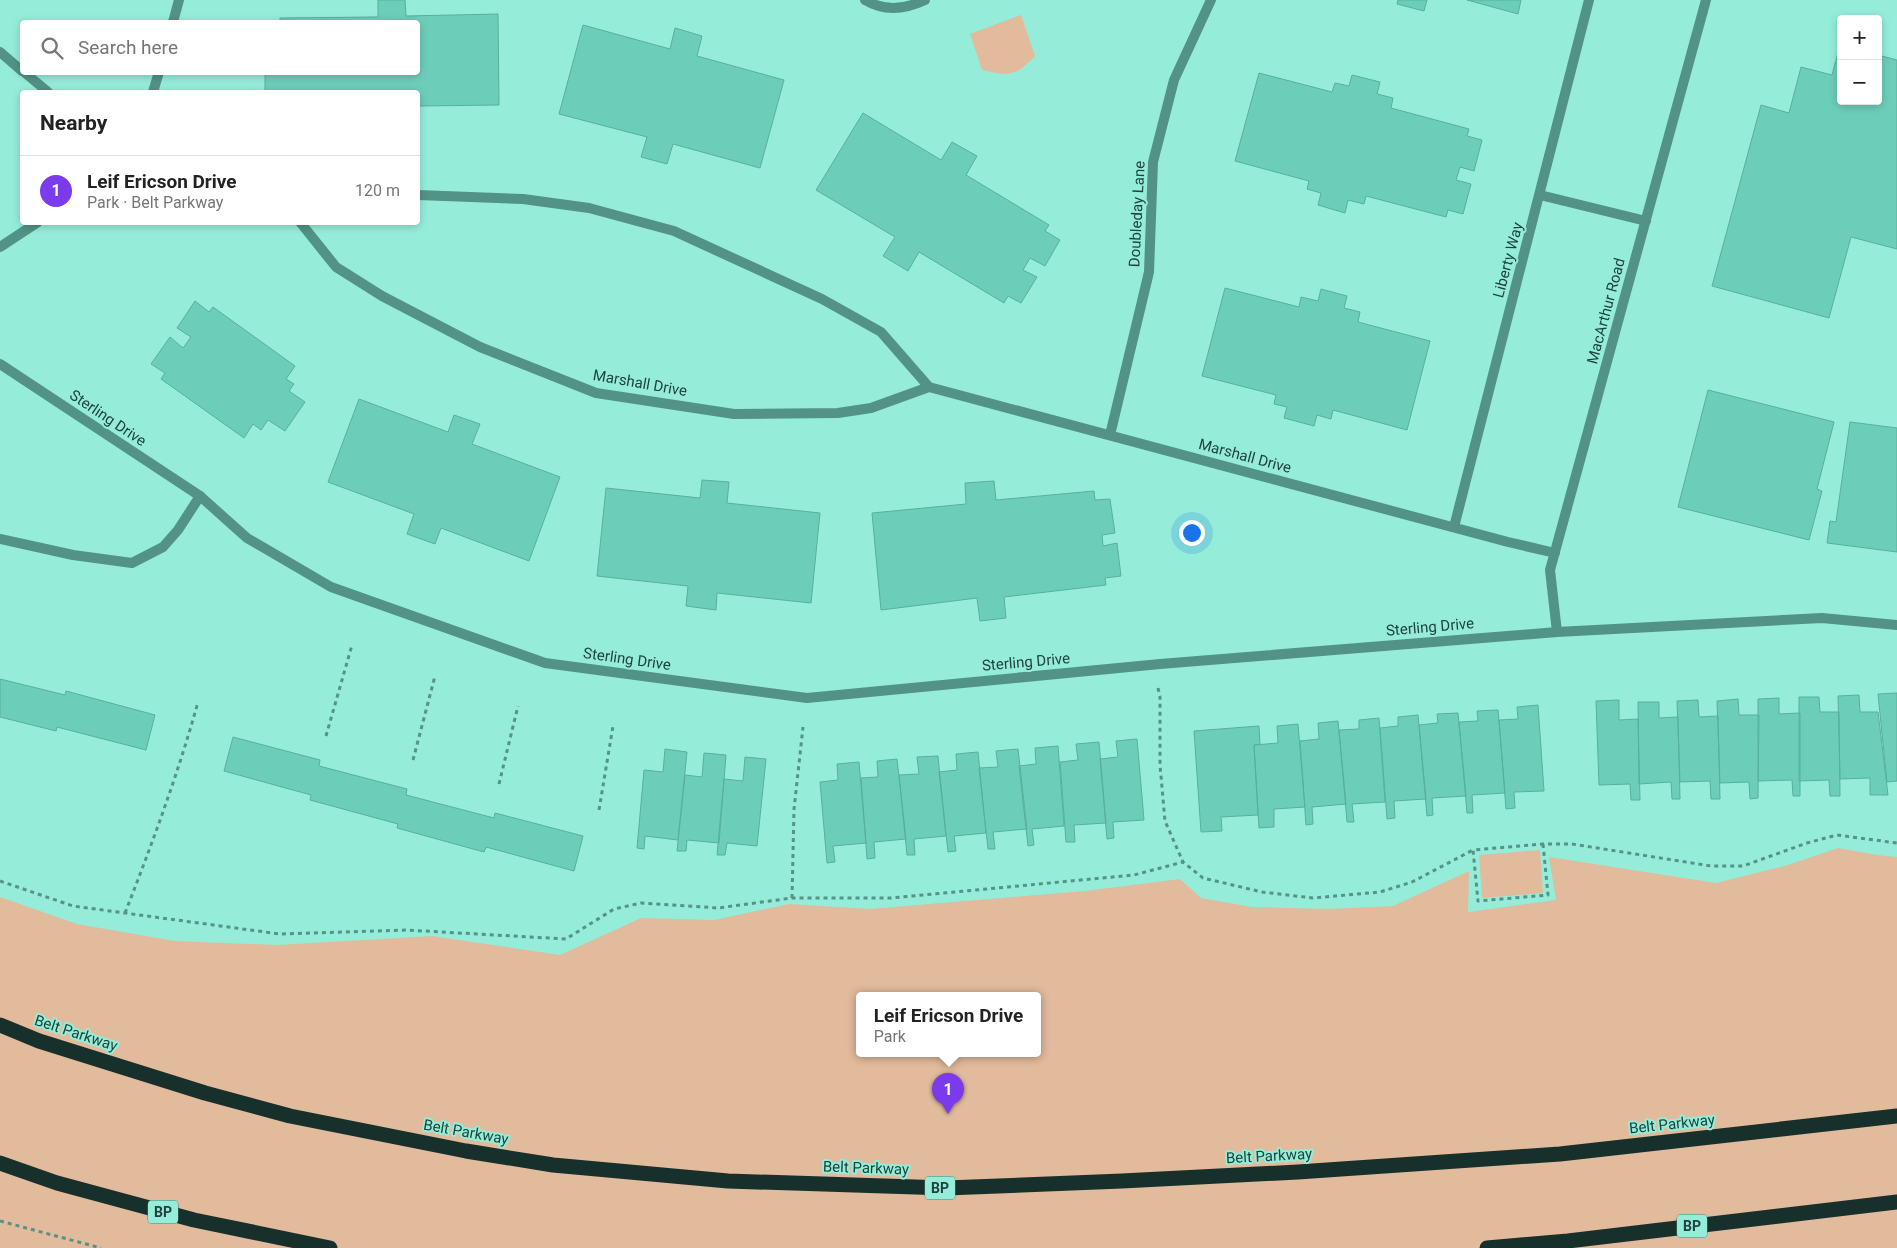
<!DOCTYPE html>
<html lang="en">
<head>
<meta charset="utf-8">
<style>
	body { margin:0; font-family:Roboto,sans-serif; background:#f6f6f6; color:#222 }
	.controls { position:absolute; right:15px; top:15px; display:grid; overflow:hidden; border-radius:5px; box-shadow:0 2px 8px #0003 }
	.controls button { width:45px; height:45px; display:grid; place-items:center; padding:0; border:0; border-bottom:1px solid #e0e0e0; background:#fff; color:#222; font:25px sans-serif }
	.you { position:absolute; left:1191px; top:532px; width:18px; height:18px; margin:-12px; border:4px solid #fff; border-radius:50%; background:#1a73e8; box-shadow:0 0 0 8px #1a73e833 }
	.badge { display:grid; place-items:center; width:32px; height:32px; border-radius:50%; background:#7c3aed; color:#fff; font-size:16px; font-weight:700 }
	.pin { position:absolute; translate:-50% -41px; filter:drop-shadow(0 1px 2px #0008) }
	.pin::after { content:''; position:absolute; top:26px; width:18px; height:15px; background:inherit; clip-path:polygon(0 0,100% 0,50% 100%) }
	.popup { position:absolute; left:856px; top:992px; width:185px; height:65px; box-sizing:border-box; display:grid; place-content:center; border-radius:5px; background:#fff; filter:drop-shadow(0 1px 4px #0005); font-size:16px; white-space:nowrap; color:#767676 }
	.popup b { font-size:19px; color:#222 }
	.popup::after { content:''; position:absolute; left:50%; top:100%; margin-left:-10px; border:10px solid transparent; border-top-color:#fff }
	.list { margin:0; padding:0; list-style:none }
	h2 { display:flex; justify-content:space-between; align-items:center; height:65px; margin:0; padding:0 20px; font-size:21px }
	h2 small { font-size:16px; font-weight:400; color:#767676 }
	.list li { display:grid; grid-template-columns:32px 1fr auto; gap:15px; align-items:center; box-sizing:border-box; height:70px; padding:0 20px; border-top:1px solid #e0e0e0 }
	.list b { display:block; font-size:19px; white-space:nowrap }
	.list p { margin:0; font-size:16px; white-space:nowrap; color:#767676 }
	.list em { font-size:16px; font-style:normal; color:#767676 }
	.icon { flex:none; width:28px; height:28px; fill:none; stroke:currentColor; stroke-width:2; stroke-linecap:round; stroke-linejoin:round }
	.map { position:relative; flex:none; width:1897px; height:1248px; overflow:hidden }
	.search { position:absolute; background:#fff; box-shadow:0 2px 8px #0003; left:20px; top:20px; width:400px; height:55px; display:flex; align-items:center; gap:12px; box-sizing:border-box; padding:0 18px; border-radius:5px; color:#767676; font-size:19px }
	.panel { position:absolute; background:#fff; box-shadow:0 2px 8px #0003; left:20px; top:90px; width:400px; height:135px; border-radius:5px }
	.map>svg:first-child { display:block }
	.green { fill:#e2ba9c; fill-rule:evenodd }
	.building { fill:#6cceb9; stroke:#57b09d }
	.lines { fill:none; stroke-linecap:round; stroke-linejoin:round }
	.path { stroke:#569285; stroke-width:3; stroke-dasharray:4 4; stroke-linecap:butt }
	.lane { stroke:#529385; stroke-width:10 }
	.street { stroke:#529385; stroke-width:10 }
	.highway { stroke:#18302b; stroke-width:15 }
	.labels { text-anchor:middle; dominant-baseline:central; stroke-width:4; stroke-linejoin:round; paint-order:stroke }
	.shield { fill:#95edd9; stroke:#42766a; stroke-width:1 }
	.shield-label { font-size:14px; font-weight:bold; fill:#1e433b }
	.street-label { font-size:15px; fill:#1e433b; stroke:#95edd9 }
</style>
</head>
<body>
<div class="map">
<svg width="1897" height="1248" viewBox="0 0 1897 1248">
	<rect width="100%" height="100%" fill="#95edd9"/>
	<path class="green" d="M1021,15L1035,56C1015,77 1009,76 982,70L970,34Z
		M1838,848L1877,855L1897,857V1248H0V897L77,924L175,941L277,945L432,936L560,955L641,918L714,920L789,904L870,909L1085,891L1180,879L1201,898L1252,907L1330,909L1393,906L1469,871L1468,912L1556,900L1549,857L1716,883L1788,865ZM859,995H1037V1053H859Z
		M1540,850L1543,893L1482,898L1479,855Z"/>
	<path class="building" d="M378,0H405L406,16L498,14L499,105L418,106V92H265V72H418V22H280V18L378,17Z
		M1398,0H1427L1424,11L1397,4Z
		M1467,0H1521L1518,14Z
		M583,25L670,49L675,28L682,30L702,36L697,56L784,80L760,168L673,144L667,164L641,157L647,137L559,114Z
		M1840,45L1841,101H1878V55L1897,60V249L1851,237L1829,318L1712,286L1761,105L1789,113L1801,67L1832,75Z
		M1259,73L1332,92L1335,83L1349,86L1352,75L1380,82L1377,94L1393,98L1391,108L1469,129L1467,136L1482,140L1474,171L1460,167L1456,180L1471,184L1463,214L1448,210L1446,217L1366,196L1364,204L1348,200L1345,213L1318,205L1321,193L1307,189L1309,181L1235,161Z
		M863,113L941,160L952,142L977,156L966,175L1049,225L1045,231L1060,240L1045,266L1030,258L1023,270L1037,277L1021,303L1008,296L1004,303L919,252L908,271L883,256L895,237L816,190Z
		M1225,288L1299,307L1301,297L1318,301L1321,289L1347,296L1344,308L1360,312L1358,322L1430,341L1407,430L1333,410L1331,419L1317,415L1314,426L1284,418L1287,407L1274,404L1276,395L1202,376Z
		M195,301L209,312L213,307L295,366L286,379L294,384L289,391L305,402L285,431L268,420L261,430L253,424L244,438L161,379L165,373L151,364L170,337L183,348L191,337L177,328Z
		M1708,390L1834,422L1817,489L1822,491L1809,540L1678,507Z
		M359,399L448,432L454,415L480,424L472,444L560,477L529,561L441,528L435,544L407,534L414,514L328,482Z
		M1850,422L1897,428V552L1827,543L1830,521L1836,522Z
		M702,480L729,482L727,503L820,513L811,603L717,593L716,610L686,606L688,586L597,576L606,488L700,498Z
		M994,481L996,500L1094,491L1095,500L1110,499L1115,533L1102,535L1103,546L1117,543L1121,576L1105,578L1106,585L1004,597L1006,618L980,621L977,598L881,610L872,513L966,504L965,483Z
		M0,679L65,695L66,691L155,715L146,750L57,727L56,731L0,717Z
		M1897,693V781L1887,782L1878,694Z
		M1859,695L1860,712H1878L1888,795H1870V778L1840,779L1838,696Z
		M1799,697H1819L1820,712H1839L1840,796H1830L1829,780L1799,781Z
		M1779,698V714L1800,713V796H1793L1792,780L1758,781V699Z
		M1738,699L1739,715H1759L1758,798L1750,799L1749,782L1720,783L1717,701Z
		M1619,700V720L1638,719L1640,800H1631L1630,784L1599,785L1596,701Z
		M1698,700L1699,717L1718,716L1720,799H1711L1710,781L1680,782L1677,701Z
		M1638,702H1659V718L1678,717L1680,799H1672L1671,782L1639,784Z
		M1538,705L1544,791L1514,792L1515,808L1506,809L1499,720L1518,719L1517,707Z
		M1498,710L1505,793L1472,795L1473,813H1467L1459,722L1478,721L1477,711Z
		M1458,713L1466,796L1432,798L1433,815L1427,816L1419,725L1438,723L1437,714Z
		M1418,715L1426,799L1394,801L1395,818L1387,819L1380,728L1398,726V717Z
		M1379,718L1385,802L1352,804L1354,822H1347L1339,730L1359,729V720Z
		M1338,721L1346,804L1312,807L1313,824L1306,825L1300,741L1319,739L1318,723Z
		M1298,724L1305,807L1274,809V827L1259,828L1254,745L1278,743L1277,726Z
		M1259,726L1260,744L1254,745L1258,815L1221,817L1222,831L1201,832L1194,731Z
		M233,737L320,760L319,766L407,789L406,795L494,818L495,813L583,836L574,871L486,847L484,852L397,828L398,824L310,800L311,795L224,771Z
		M1137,739L1144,820L1113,822L1114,838L1107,839L1100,759L1118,757L1116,741Z
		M1099,742L1106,823L1074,825L1075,842H1066L1060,762L1078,760L1076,744Z
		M1058,746L1064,826L1032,829L1034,845L1028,846L1019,766L1036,764L1035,748Z
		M665,749L687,752L678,840L645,836L644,849L637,848L644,770L663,772Z
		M1018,749L1027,829L993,832L995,849H988L979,768L998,767L996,751Z
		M978,752L986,833L954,836L956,851L948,852L939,772L957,770L956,754Z
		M704,753L726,755L719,843L687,840L686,851H677L685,775L702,777Z
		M938,756L946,836L914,839L915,855H907L899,775L919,774L917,757Z
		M745,757L766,759L757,846L727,843L725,855H717L724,779L743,781Z
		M897,759L906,839L874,842L875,858L867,859L861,778L878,777L877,761Z
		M859,762L866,843L833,846L835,862L827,863L820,782L838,780L837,764Z"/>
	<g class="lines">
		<path class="path" d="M1158,688L1160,697V765L1165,821L1183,862L1203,878L1262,892L1313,898L1380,892L1412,882L1473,850
			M326,736L352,645
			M413,760L435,676
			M499,784L518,706
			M599,810L613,726
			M1543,844L1548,895L1478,901L1473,850L1543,844H1572L1711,866H1743L1807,843L1837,835L1897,843
			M0,881L73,906L280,934L406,930L566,939L614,909L641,903L718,908L792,898H891L1134,875L1183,862
			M792,898L794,809L803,727
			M125,913C152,844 178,774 198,702
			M0,1221L101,1248"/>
		<path class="lane" d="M1540,195L1646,221
			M0,539L73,555L132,563L163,547L178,530L200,496"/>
		<path class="street" d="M865,0C885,12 906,9 925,0
			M173,22L179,0
			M0,52L22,71
			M24,72L48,92
			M153,92L159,72
			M418,195L523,199L589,208L674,231L822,299L881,332L929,387L1508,542L1555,553
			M300,222L336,267L382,296L480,347L596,393L734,414L838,413L871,408L929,387
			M0,247L38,222
			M0,364L200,496L247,538L331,587L545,663L807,698L1160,664L1557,632L1822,618L1897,625
			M1110,435L1149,272L1153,162L1174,80L1211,0
			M1454,527L1589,0
			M1557,632L1550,570L1706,0"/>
		<path class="highway" d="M0,1025L39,1041L205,1093L290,1116L466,1151L553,1165L728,1181L946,1188L1122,1181L1298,1172L1560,1154L1897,1116
			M0,1163L57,1183L194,1220L330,1248
			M1487,1248L1568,1241L1897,1202"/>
	</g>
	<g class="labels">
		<g class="shield">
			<rect x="925" y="1176.5" width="30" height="23" rx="4"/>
			<rect x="148" y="1200.5" width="30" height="23" rx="4"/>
			<rect x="1677" y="1214.5" width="30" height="23" rx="4"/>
		</g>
		<g class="shield-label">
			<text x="940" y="1188">BP</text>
			<text x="163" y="1212">BP</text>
			<text x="1692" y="1226">BP</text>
		</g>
		<g class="street-label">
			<text transform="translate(1137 214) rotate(-87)">Doubleday Lane</text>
			<text transform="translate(1508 260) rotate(-75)">Liberty Way</text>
			<text transform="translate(1606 311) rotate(-75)">MacArthur Road</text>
			<text transform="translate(640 383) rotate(10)">Marshall Drive</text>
			<text transform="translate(108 418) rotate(34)">Sterling Drive</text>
			<text transform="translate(1245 456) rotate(15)">Marshall Drive</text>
			<text transform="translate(1430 627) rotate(-5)">Sterling Drive</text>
			<text transform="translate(627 659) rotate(8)">Sterling Drive</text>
			<text transform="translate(1026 662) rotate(-5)">Sterling Drive</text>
			<text transform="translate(76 1033) rotate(18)">Belt Parkway</text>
			<text transform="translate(1672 1124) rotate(-6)">Belt Parkway</text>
			<text transform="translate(466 1132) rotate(10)">Belt Parkway</text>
			<text transform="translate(1269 1156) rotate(-3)">Belt Parkway</text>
			<text transform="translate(866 1168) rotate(2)">Belt Parkway</text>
		</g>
	</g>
</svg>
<div class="controls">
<button>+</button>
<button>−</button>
</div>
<div class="you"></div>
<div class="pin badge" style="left:948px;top:1114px">1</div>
<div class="popup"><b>Leif Ericson Drive</b>Park</div>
<div class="search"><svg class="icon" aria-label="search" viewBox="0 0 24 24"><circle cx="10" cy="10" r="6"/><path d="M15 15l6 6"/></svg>Search here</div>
<section class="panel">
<h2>Nearby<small></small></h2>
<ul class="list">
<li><span class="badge">1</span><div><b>Leif Ericson Drive</b><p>Park · Belt Parkway</p></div><em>120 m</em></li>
</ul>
</section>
</div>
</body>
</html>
